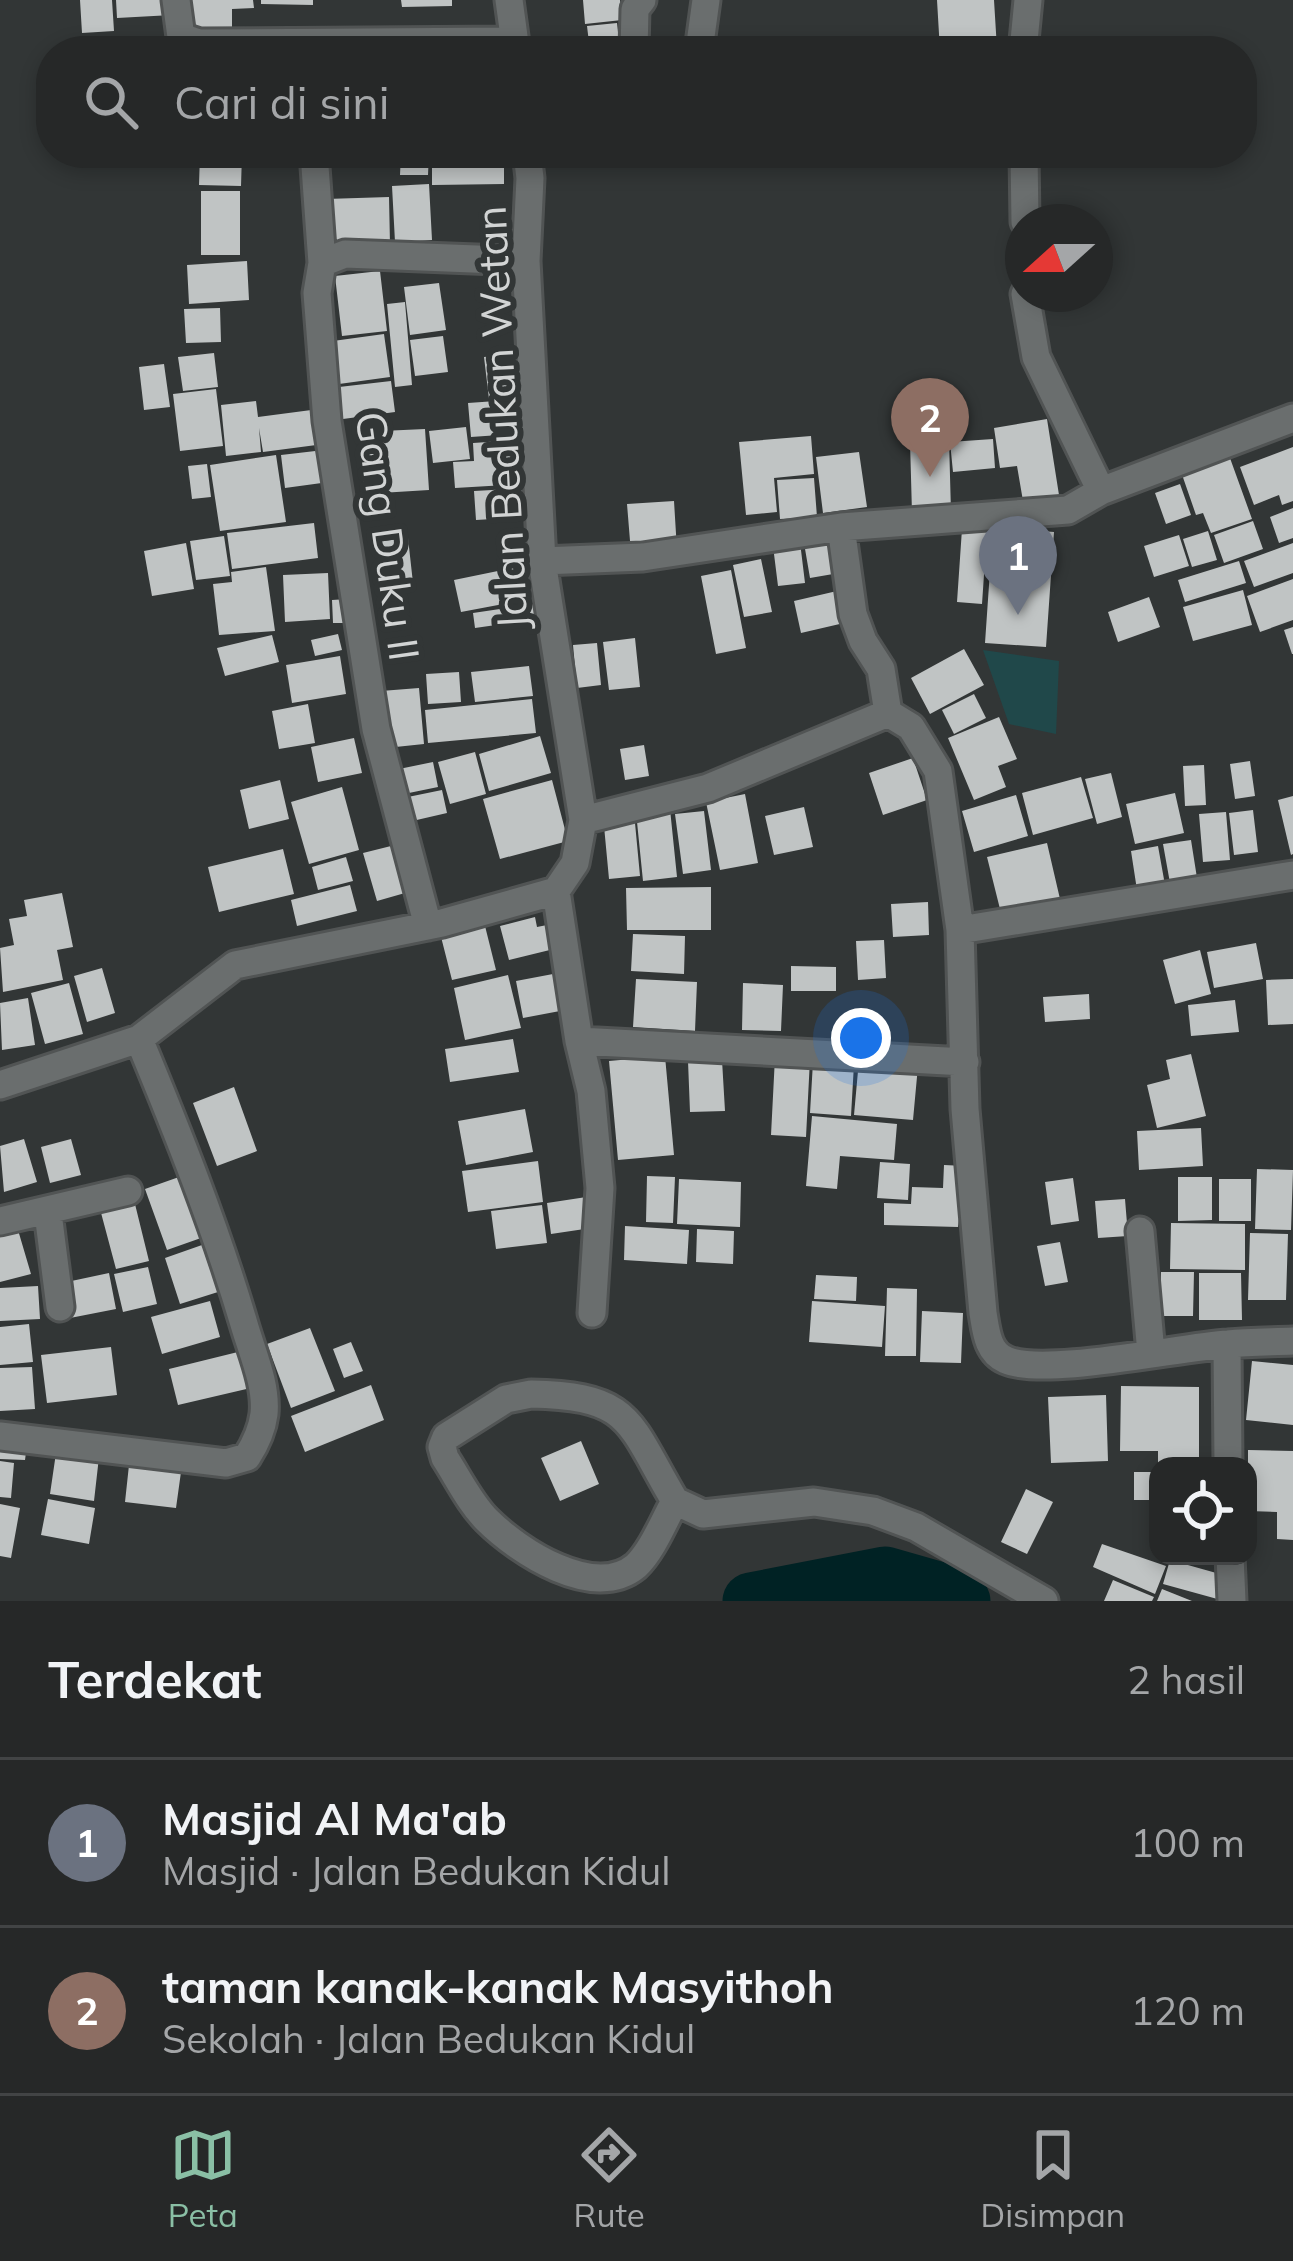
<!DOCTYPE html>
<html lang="id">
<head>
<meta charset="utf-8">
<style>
	body { margin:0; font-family:Mulish,sans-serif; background:#2e3030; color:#f1f3f6 }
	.controls { position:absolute; right:36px; bottom:36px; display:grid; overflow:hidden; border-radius:24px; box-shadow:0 6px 18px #0003 }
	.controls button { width:108px; height:108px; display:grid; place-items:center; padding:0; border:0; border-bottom:3px solid #424445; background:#262828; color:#f1f3f6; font:60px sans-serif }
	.compass { position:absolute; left:1005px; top:204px; width:108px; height:108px; border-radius:50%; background:#262828; box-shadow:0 6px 18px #0003; rotate:249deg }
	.you { position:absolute; left:861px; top:1038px; width:42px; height:42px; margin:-30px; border:9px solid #fff; border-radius:50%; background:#1a73e8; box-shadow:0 0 0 18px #1a73e833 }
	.badge { display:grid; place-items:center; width:78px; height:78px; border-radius:50%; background:#8abfa5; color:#fff; font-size:39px; font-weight:700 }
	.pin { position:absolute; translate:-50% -99px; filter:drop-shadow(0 3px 6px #0008) }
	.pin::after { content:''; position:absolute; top:63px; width:42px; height:36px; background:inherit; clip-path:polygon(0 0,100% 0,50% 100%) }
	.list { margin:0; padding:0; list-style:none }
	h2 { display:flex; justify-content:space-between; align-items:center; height:156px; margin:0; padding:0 48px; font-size:51px }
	h2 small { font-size:39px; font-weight:400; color:#a4a6a8 }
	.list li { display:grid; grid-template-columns:78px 1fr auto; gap:36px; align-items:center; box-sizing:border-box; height:168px; padding:0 48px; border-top:3px solid #424445 }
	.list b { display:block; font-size:45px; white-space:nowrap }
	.list p { margin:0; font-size:39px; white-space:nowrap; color:#a4a6a8 }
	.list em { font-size:39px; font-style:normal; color:#a4a6a8 }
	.icon { flex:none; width:66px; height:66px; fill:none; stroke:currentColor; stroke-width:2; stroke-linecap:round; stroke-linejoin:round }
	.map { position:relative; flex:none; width:1293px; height:1601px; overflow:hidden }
	.search { position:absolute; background:#262828; box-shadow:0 6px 18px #0003; left:36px; right:36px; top:36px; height:132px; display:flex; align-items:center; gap:30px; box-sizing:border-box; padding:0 42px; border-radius:48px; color:#a4a6a8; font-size:45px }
	.sheet { height:492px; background:#262828 }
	nav { display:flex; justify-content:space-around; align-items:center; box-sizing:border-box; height:168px; border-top:3px solid #424445; background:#262828; font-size:33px; color:#a4a6a8 }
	nav a { display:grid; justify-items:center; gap:6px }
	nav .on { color:#8abfa5 }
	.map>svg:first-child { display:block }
	.green { fill:#20484a }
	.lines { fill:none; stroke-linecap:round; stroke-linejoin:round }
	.river { stroke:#002224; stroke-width:57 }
	.building { fill:#c0c4c4 }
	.street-casing { stroke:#515454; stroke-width:33 }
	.street { stroke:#6a6e6e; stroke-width:27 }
	.labels { text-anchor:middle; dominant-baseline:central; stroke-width:12; stroke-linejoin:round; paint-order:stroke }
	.street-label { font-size:42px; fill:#d2d4d4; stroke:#323636 }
</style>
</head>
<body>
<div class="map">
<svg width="1293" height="1601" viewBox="0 0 1293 1601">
	<rect width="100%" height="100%" fill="#323636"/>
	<path class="green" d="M983,650L1059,661L1056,734L1009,724Z"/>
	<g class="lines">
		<path class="river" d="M751,1601L885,1575L948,1593L962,1601"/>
	</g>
	<path class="building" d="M80,0H112L114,31L82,33Z
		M116,0H171L172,15L117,18Z
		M190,0H253L254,8L232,9V32L191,34Z
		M261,0H313V5L261,4Z
		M401,0H452V6L402,7Z
		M583,0H620L622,20L585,24Z
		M937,0H994L997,49L940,51Z
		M617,23L620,51H590L587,26Z
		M200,153L242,154L241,186L199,185Z
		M401,153H429L428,175H400Z
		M504,153V184L432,185V154Z
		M429,184L432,240L395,242L392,186Z
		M201,191H240V255H201Z
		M389,197L390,245L328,247L326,199Z
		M247,261L249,300L189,304L187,265Z
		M380,271L387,331L342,336L335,276Z
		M439,283L446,330L410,335L404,287Z
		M405,302L412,385L395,387L387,304Z
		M220,308L221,342L186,343L184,309Z
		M384,334L390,377L339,384L333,341Z
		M443,336L448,372L415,376L410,340Z
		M214,353L218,387L183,391L178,357Z
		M521,353L526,395L489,399L484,357Z
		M164,364L170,407L144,410L139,367Z
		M391,381L395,412L343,419L339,387Z
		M216,389L223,446L180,451L173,394Z
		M524,399L527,433L471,437L468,403Z
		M256,401L258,417L319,409L324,444L263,452L259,428L261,452L226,456L221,405Z
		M1047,419L1059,495L1023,501L1017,466L1000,468L994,428Z
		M466,427L470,459L433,463L429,431Z
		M425,429L429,490L364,494L360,432Z
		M811,436L814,474L774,478L777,512L746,515L739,442Z
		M993,439L995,468L953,472L950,442Z
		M518,440L521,484L455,488L453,462L474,461L473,443Z
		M949,440L951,512L912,513L910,441Z
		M1226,447L1252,519L1211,533L1203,513L1196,515L1178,463Z
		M1293,447V501L1282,505L1279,495L1254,505L1240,467Z
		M324,450L329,482L285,488L281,455Z
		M859,452L867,507L823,513L816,457Z
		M276,455L286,522L220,531L210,465Z
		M207,464L211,497L192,499L188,466Z
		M814,478L817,517L780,519L777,480Z
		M1180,484L1191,515L1166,524L1155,493Z
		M525,488L527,517L476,520L474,491Z
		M674,501L677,550L631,553L627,504Z
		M1293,508V538L1279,543L1270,517Z
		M1253,521L1263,549L1224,563L1214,535Z
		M314,523L318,558L232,569L227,533Z
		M993,527L1054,532L1046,647L985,643Z
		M962,529L987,531L982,604L957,602Z
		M1208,531L1217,560L1192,567L1183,539Z
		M1179,535L1189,566L1154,577L1144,546Z
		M224,536L230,576L196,580L190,541Z
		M408,538L413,583L380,587L375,542Z
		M833,539L839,573L810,578L804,543Z
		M800,542L805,583L778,586L773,546Z
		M186,543L194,589L152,596L144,551Z
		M1293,543V573L1254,587L1244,561Z
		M761,559L772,612L744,617L733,565Z
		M1239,561L1246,583L1185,602L1178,580Z
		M266,567L275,631L219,635L213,584L232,582L231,572Z
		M513,568L520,601L461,612L454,580Z
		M731,570L746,648L716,654L701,576Z
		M328,573L330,619L285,622L283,575Z
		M1293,579V620L1260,632L1247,596Z
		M1243,590L1252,625L1193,641L1183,607Z
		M837,591L844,623L801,633L794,601Z
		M1149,597L1160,627L1118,642L1108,612Z
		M347,599L348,623H333L332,600Z
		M534,604L537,619L475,628L473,613Z
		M1293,627V654H1292L1284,630Z
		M338,634L342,650L315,656L311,640Z
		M272,635L279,662L225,676L217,648Z
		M635,638L640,687L609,690L603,642Z
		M597,643L601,685L577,688L573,645Z
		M964,649L984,685L930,714L911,678Z
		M340,656L346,694L292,703L286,665Z
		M529,666L533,696L475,702L471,672Z
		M459,672L461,702L428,704L426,674Z
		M419,688L424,744L386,748L381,691Z
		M974,694L986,718L954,734L942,710Z
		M532,699L536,733L428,743L425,710Z
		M308,704L315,743L279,749L272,711Z
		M999,717L1017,759L998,766L1006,787L974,800L948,738Z
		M540,736L551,773L489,791L479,754Z
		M354,738L362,773L318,782L311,747Z
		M644,745L649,776L625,780L620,749Z
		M475,752L486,794L450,804L438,762Z
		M913,758L927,800L883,815L869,773Z
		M1250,761L1255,796L1235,799L1230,764Z
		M433,762L438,787L404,794L399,769Z
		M1204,765L1206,805L1185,806L1183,766Z
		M1111,773L1122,817L1097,824L1085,779Z
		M1081,777L1093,818L1033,835L1022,793Z
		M280,780L289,819L249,829L240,790Z
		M552,780L568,841L500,859L483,799Z
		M342,787L359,850L309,864L291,802Z
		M442,790L447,813L408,822L403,798Z
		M1175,793L1184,833L1135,844L1126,804Z
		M745,794L758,863L720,870L706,802Z
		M1016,795L1028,836L974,852L962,811Z
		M1293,796V854L1291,855L1278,800Z
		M804,807L813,847L774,855L765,816Z
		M670,809L677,877L643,881L636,812Z
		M1253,810L1258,852L1234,855L1229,813Z
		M704,811L711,870L683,874L675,814Z
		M1226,812L1230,860L1203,862L1199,814Z
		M635,823L640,876L609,879L604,826Z
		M1191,840L1197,878L1170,883L1163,844Z
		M1047,843L1060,899L1001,913L987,857Z
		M391,846L405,893L377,901L363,853Z
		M1158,846L1165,885L1137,890L1131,851Z
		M283,849L294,894L219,912L208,867Z
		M346,857L353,881L318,890L312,867Z
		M350,885L357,911L297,926L291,900Z
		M711,887V930H627L626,888Z
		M62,893L73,947L57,950L63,980L3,992L0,948L14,945L9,919L27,916L24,900Z
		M928,902L929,935L893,937L891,904Z
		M535,917L537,927L552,924L558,948L509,960L500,926Z
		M483,918L496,970L452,980L439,929Z
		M633,934L685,936L684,974L631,971Z
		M884,940L886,978L858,980L856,941Z
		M1256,943L1263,979L1214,988L1207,952Z
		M1200,950L1211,994L1175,1004L1163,960Z
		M791,966L836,967V991H791Z
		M102,968L115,1013L87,1022L74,976Z
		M553,974L560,1011L523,1018L516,981Z
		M508,975L521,1028L465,1040L454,988Z
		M636,979L697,982L695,1031L633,1027Z
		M1293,979V1024L1268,1025L1266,980Z
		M69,983L83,1034L45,1044L31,993Z
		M743,983L783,985L781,1031L742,1030Z
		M1089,994L1090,1019L1045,1022L1043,997Z
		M28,998L35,1045L2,1050L0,1003Z
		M1235,1000L1239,1032L1191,1036L1188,1005Z
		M513,1039L519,1072L450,1082L445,1049Z
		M1191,1054L1206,1116L1157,1128L1147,1085L1170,1079L1166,1060Z
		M665,1056L674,1155L618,1160L609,1061Z
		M775,1057L810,1059L806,1137L771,1135Z
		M722,1060L725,1111L690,1112L688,1061Z
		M859,1060L918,1066L913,1120L854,1115Z
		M813,1062L854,1064L851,1116L810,1113Z
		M234,1087L257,1151L217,1166L193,1103Z
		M525,1109L533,1152L466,1165L458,1121Z
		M812,1116L897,1124L894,1160L840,1156L837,1189L806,1186Z
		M1201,1128L1203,1166L1139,1170L1137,1131Z
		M24,1139L37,1182L4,1192L0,1146Z
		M71,1139L81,1175L50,1183L41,1147Z
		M538,1161L543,1202L468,1212L462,1171Z
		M880,1162L910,1164L908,1200L877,1198Z
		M944,1165L965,1166L958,1227L884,1225V1203L911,1204L912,1187L943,1188Z
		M1257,1169L1293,1170L1291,1230L1255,1229Z
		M647,1176L675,1177L673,1223L646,1222Z
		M179,1177L201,1238L167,1250L145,1189Z
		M1178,1177H1212V1220L1178,1221Z
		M1073,1178L1079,1221L1051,1225L1045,1182Z
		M679,1179L741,1182L740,1227L677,1224Z
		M1219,1179H1251V1221H1219Z
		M593,1196L598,1227L551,1234L547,1203Z
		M1125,1199L1128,1236L1098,1238L1095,1201Z
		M134,1200L149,1261L116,1269L100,1209Z
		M542,1205L547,1243L496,1249L491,1211Z
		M1171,1223L1245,1224V1270L1170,1269Z
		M625,1226L689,1230L687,1264L624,1260Z
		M697,1229L734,1231L733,1264L696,1262Z
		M18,1230L31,1274L0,1282V1235Z
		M1250,1233L1288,1234L1286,1300H1248Z
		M1060,1242L1068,1282L1045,1286L1037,1246Z
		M202,1245L218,1292L180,1304L165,1258Z
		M148,1267L157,1304L123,1312L114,1274Z
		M1161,1272H1194L1193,1316H1160Z
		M109,1273L116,1309L70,1318L62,1283Z
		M1199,1273H1241L1242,1320H1199Z
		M816,1275L857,1277L856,1301L814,1299Z
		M38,1286L40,1319L0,1321V1288Z
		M887,1288L917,1289L916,1356H885Z
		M210,1301L220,1337L162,1354L151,1317Z
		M812,1301L885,1306L882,1347L809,1342Z
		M922,1311L963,1313L961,1363L920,1362Z
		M29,1324L33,1362L0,1365V1327Z
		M310,1328L335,1391L291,1408L267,1344Z
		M351,1342L363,1371L344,1378L333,1349Z
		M111,1347L117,1395L47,1403L41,1355Z
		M246,1350L255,1387L178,1405L169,1369Z
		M1252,1361L1293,1365V1425L1246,1420Z
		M32,1367L35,1409L0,1411V1368Z
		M371,1385L384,1420L305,1452L291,1416Z
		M1121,1386L1199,1387V1466H1158V1451H1120Z
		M1106,1395L1108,1461L1051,1463L1048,1397Z
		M581,1441L599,1484L560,1501L541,1458Z
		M0,1444L27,1445L25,1460L0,1459Z
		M1248,1450L1293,1451V1540L1277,1539V1512L1248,1511Z
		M56,1453L99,1457L94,1501L50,1494Z
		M0,1461L14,1463L11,1498L0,1497Z
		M129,1465L181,1472L176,1508L125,1502Z
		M1134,1472H1158V1500H1134Z
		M1026,1489L1053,1502L1027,1554L1001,1542Z
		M48,1499L95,1508L89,1544L41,1535Z
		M0,1504L20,1508L11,1558L0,1556Z
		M1102,1544L1166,1566L1155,1594L1093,1567Z
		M1170,1560L1227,1576L1221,1600L1163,1584Z
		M1113,1580L1154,1597L1152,1601H1104Z
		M1162,1589L1192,1601H1157Z"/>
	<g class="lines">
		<defs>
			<path id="street" d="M176,0L181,37L199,43L515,41
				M509,0L516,51
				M634,51L635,9L642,0
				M699,51L706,0
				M1023,51L1028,0
				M314,153L322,263L317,293L327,421L376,729L428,926
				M527,153L530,178L526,261L542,561L583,820L575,863L556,891L579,1041L591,1091L600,1188L592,1313
				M1024,153L1025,222
				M322,263L345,254L526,261
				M1025,294L1036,357L1101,491
				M841,527L853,614L863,641L881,669L888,713L911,727L938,771L960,930L965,1109L983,1313C986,1330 987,1352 1006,1360C1044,1377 1180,1347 1228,1344C1249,1342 1271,1342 1293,1341
				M542,561L643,557L841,527L1068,510L1101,491L1293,418
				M583,820L708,788L888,713
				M960,930L1293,875
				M579,1041L965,1062
				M0,1085L139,1039L235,965L442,923L556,891
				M48,1213L60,1307
				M0,1221L128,1191
				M1140,1231L1151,1353
				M1227,1344L1228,1466
				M531,1394C633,1396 628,1422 675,1501C664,1521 652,1551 636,1566C594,1601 518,1551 487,1520C470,1503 458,1478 445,1458L442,1447L446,1437L506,1399Z
				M0,1436L226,1463L247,1457C256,1443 262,1430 264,1414C267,1385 252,1352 244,1324C215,1226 178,1133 139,1039
				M675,1501L703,1514L814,1502L873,1511L916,1527L1044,1601
				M1230,1556L1232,1601"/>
		</defs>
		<use href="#street" class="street-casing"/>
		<use href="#street" class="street"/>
	</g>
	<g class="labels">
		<g class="street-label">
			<text transform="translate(501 418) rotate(-93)">Jalan Bedukan Wetan</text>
			<text transform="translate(388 536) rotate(82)">Gang Duku II</text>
		</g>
	</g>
</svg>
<div class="controls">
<button><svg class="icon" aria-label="locate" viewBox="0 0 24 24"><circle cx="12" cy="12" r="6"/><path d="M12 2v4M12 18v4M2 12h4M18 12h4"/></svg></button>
</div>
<svg class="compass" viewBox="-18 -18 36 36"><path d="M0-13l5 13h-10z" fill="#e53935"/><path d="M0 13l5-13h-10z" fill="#a4a6a8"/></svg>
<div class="you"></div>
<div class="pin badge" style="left:1018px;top:615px;background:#6b7280">1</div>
<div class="pin badge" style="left:930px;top:477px;background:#8d6e63">2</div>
<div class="search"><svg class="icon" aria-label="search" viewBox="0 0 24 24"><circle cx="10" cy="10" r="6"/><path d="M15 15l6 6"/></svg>Cari di sini</div>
</div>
<section class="sheet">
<h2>Terdekat<small>2 hasil</small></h2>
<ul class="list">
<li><span class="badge" style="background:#6b7280">1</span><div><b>Masjid Al Ma'ab</b><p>Masjid · Jalan Bedukan Kidul</p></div><em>100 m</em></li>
<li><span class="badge" style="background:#8d6e63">2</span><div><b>taman kanak-kanak Masyithoh</b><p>Sekolah · Jalan Bedukan Kidul</p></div><em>120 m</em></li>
</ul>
</section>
<nav>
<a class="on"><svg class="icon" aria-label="map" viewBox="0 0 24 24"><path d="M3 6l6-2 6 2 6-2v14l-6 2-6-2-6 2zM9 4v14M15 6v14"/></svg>Peta</a>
<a><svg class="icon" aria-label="directions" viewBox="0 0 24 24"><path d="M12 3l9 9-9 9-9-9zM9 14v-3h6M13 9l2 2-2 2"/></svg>Rute</a>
<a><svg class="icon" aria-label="saved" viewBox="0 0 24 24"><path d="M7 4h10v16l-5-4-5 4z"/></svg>Disimpan</a>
</nav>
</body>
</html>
